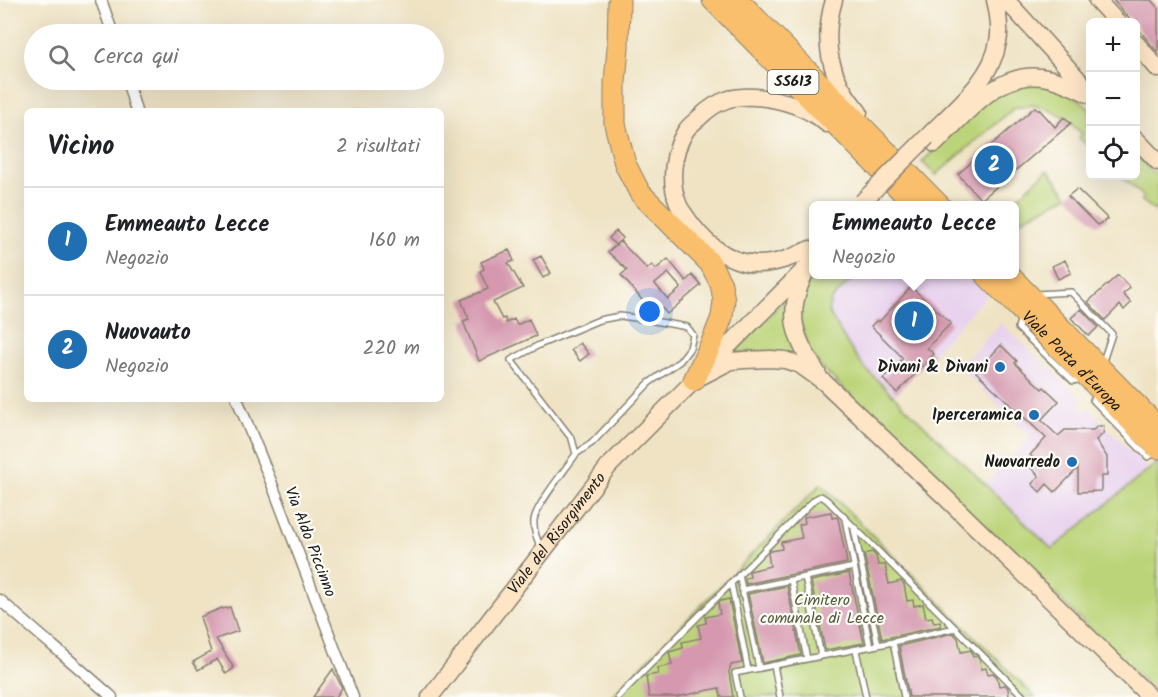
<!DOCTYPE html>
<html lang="it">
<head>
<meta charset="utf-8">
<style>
	body { margin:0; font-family:Kalam,sans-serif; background:#f6f6f6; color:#202124 }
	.controls { position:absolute; right:18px; top:18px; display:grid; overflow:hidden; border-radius:9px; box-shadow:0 6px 24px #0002 }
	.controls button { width:54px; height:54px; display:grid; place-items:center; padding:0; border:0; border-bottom:2px solid #e0e0e0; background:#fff; color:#202124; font:30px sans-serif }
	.you { position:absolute; left:650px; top:312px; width:21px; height:21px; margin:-15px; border:4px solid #fff; border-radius:50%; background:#1a73e8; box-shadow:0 0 0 9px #1a73e833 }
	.badge { display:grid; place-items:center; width:39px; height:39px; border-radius:50%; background:#1f6fb2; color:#fff; font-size:20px; font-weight:700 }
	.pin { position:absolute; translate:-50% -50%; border:3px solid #fff; box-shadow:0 2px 6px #0006 }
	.popup { position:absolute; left:809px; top:201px; width:210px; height:78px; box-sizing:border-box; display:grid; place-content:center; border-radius:9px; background:#fff; filter:drop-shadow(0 2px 4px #0005); font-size:20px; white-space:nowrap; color:#757577 }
	.popup b { font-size:22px; color:#202124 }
	.popup::after { content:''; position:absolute; left:50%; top:100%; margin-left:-12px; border:12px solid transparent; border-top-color:#fff }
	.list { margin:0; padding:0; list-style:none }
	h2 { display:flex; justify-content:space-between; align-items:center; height:78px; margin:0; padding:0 24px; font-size:26px }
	h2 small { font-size:20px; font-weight:400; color:#757577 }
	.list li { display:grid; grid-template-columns:39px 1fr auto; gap:18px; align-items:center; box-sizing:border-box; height:108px; padding:0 24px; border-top:2px solid #e0e0e0 }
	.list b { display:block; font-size:22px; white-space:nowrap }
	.list p { margin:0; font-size:20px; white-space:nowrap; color:#757577 }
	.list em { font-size:20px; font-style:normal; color:#757577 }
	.icon { flex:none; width:33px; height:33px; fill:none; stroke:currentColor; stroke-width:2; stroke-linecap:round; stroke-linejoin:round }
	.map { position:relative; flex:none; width:1158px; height:697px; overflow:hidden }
	.search { position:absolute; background:#fff; box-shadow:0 6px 24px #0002; left:24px; top:24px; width:420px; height:66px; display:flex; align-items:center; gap:15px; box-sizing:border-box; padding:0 21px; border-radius:33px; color:#757577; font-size:22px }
	.panel { position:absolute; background:#fff; box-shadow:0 6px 24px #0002; left:24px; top:108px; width:420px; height:294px; border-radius:9px }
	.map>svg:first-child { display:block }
	.built { fill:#e8d2ee }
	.green { fill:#bcd479; stroke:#6c784a; stroke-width:1.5 }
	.building { fill:#d598af; fill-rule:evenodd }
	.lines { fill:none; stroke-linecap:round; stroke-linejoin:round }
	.lane-casing { stroke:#868070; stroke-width:8 }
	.street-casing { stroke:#868070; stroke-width:13 }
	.secondary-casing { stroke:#868070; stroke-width:19 }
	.highway-casing { stroke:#868070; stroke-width:23 }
	.lane { stroke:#fff; stroke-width:5 }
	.street { stroke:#fff; stroke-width:10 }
	.secondary { stroke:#fde5c5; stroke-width:16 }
	.highway { stroke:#f9bf6d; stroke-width:21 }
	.secondary-bridge-casing { stroke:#868070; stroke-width:19; stroke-linecap:butt }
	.secondary-bridge { stroke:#fde5c5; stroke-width:16 }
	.poi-dot { fill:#1f6fb2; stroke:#fdfcf7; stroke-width:2 }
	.labels { text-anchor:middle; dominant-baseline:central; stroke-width:4.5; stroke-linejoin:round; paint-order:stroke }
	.shield { fill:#fdfcf7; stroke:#605f5e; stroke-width:1.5 }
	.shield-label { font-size:15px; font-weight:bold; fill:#1c1c1c }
	.street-label { font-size:16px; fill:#1c1c1c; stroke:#fdfcf7 }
	.poi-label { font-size:16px; font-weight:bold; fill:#1c1c1c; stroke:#fdfcf7; text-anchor:end }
	.park-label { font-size:16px; fill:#545c3d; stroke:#fdfcf7 }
</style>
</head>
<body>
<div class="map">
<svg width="1158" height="697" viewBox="0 0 1158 697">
	<rect width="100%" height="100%" fill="#fdfcf7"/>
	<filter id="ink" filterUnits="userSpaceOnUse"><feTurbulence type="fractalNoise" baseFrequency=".0167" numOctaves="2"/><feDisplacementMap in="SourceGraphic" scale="12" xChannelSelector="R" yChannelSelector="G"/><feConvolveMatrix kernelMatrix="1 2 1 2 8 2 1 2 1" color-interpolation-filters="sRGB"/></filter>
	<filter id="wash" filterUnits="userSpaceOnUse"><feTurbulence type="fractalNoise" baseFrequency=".008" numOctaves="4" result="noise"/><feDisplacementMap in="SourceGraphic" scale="24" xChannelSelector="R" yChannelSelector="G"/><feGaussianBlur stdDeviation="1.35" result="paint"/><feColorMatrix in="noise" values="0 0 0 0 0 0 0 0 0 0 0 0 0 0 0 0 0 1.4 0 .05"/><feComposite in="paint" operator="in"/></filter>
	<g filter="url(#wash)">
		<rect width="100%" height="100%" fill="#efe3c4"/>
		<path class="built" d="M856,275H968L988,294L895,395L865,368L850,348L828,312L831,300Z
			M1001,323L1083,400L1078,405L1084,411L1088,407L1148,469L1052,549L986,484L1031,436L959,367Z"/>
		<path class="green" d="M1031,82L1055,85L1078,98L1090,110V148L1079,138L1082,134L1064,117L1045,108L1033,105L1014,108L936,175L922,162L988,97Z
			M1136,155L1158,177V213L1141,200L1144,197L1121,176H1136Z
			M1048,170L1068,196L1015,223L1014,206H1008Z
			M813,272L814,274L856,275L831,300L828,311L850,348L865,368L1052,549L1158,462V695L821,367L809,351L799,317L801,301Z
			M788,296L803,360L776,353L759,351L732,354Z
			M821,484L1035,697H611Z"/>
		<g id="blocks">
			<path class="building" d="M1113,0H1151L1158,8V53L1136,26V22H1132Z
				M1035,107L1038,110L1039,109L1055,127L1064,117L1071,123L981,200L958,174Z
				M1077,189L1108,219L1097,225L1068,196Z
				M616,231L623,238L615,245L609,238Z
				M620,241L647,269L652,265L656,269L668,259L686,281L692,275L701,285L667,314L662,308L654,314L621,275L627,270L608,252ZM668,273L681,288L668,299L655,284Z
				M509,250L514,261L508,263L523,288L493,302L502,319L505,318L506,323L514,319L517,325L529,319L536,336L479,361L463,321L469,319L461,300L488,289L480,271L484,269L481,262Z
				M541,256L551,273L543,278L533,260Z
				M1065,260L1071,273L1058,279L1052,266Z
				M1118,275L1130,288L1123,294L1131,303L1124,310L1120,305L1105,320L1088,302Z
				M911,287L951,323L927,348L934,354L897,393L883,379L903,358L871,326L877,320L879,322Z
				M1081,309L1098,327L1089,336L1071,318Z
				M580,343L589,354L580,361L571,350Z
				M1001,345L1017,361L1015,363L1042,389L1044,387L1059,401L1041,420L1058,436L1065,430H1093L1098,426H1104L1103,434L1096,440L1107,457V476H1101V491L1078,492V468L1055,492L1047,484L1040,492L1032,484L1039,476L1031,468L1037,462L1030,455L1046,438L976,372Z
				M831,512L832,518L837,517L838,518L847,563L746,584L745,578L750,577L749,572L750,571L770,566L768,553L770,551L782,549L781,542L802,538L799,525L805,523L804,517Z
				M872,552L876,556L878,565H885L889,584L901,581L904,584L907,601L913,600L914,606L923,604L926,618L932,617L934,623L940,622L941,626L882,639L864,554Z
				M849,573L864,643L825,650L811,581Z
				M787,586L801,655L763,663L748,594Z
				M729,599L742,663L731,665L729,672L733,697H721L719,688L677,697H649L646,676L658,674L657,668L672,665L669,652L683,648L682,642L701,638L698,625L706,623L705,617L720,614L718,603L721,601Z
				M230,607L238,631L216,639L234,668L226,674L217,659L198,670L193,662L211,652L200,617L222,608L223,609Z
				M953,633L958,638L961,652L971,650L973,656H976L980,659L981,669L986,668L988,674L993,673L997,677L999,686L1005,685L1008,688L1009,697H909L899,646Z
				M333,669L342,688L336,697H313Z"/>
		</g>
	</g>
	<g filter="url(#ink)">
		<use href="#blocks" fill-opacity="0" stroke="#868070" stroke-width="1.5"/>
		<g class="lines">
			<defs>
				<path id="lane" d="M1036,294L1071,292L1112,334L1102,364
					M1021,316L1018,328L1073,381L1083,379
					M1098,394L1093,400L1148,457L1156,453
					M845,519L870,647
					M854,529L878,645
					M541,548C537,539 533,530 534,520C536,505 566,469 576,454L572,439L511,360L539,345L599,320L620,316L643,319L687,327L693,335L690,348L680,361L649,383L592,443L576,454
					M739,575L759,668
					M805,577L821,656
					M791,580L807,659
					M731,583L748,670
					M742,590L854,567
					M893,642L904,697
					M856,650L866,697
					M774,665L780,697
					M618,697L815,499L821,496L827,500L1024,697
					M740,697L735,673L893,642L955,628"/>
				<path id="street" d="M101,0L113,34
					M127,80L136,111
					M237,399L272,484L353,697
					M0,600C37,633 75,664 112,697"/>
				<g id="secondary">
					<path d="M834,0C821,43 830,79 859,112"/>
					<path d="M1006,0L1088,90"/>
					<path d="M1097,0L1117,22"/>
					<path d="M1136,43L1158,69"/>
					<path d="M928,136C953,110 992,80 998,42C1001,29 998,13 995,0"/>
					<path d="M1136,139L1158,162"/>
					<path d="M935,144C965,115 1000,67 1047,78C1062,81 1076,88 1090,95"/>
					<path d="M810,249C793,257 777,264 758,264C726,263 701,240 685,215C682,211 679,207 678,203C669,181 673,152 685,132C688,126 696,121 701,116C718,100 732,96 755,97C782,99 806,106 827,124"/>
					<path d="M805,273C785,316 794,336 818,374"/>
					<path d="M694,380L731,361L744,360L771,359L785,360L800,365L824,382L946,498L1150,697"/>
					<path id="s1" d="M430,697L609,466L814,260"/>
				</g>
				<g id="highway">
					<path d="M619,0L618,48L615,82V124L625,164L640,193L710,263L721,284L724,300L722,317L713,340L694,380"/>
					<path d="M713,0L916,206"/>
					<path d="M738,0L940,206"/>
					<path id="s2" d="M985,274L1158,448"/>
					<path d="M1008,274L1158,427"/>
				</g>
			</defs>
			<use href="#lane" class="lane-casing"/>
			<use href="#street" class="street-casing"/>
			<use href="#secondary" class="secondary-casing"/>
			<use href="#highway" class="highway-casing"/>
			<use href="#lane" class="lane"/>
			<use href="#street" class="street"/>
			<use href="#secondary" class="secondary"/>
			<use href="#highway" class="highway"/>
			<defs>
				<path id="secondary-bridge" d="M862,202L927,137"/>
			</defs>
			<use href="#secondary-bridge" class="secondary-bridge-casing"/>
			<use href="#secondary-bridge" class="secondary-bridge"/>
		</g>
	</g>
	<g class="poi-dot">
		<circle cx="1000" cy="367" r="6"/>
		<circle cx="1034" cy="415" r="6"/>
		<circle cx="1072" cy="462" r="6"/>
	</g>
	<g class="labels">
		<rect class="shield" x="767.5" y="70" width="51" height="24" rx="4.5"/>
		<g class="shield-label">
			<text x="793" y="82">SS613</text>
		</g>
		<g class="street-label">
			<text stroke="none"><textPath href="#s2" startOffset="123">Viale Porta d'Europa</textPath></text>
			<text stroke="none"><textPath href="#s1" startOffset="207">Viale del Risorgimento</textPath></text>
			<text transform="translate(310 542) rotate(69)">Via Aldo Piccinno</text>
		</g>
		<g class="poi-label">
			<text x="988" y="367">Divani &amp; Divani</text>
			<text x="1022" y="415">Iperceramica</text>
			<text x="1060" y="462">Nuovarredo</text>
		</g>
		<g class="park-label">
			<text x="822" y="600">Cimitero<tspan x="822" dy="18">comunale di Lecce</tspan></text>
		</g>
	</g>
</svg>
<div class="controls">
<button>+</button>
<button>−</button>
<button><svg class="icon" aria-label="locate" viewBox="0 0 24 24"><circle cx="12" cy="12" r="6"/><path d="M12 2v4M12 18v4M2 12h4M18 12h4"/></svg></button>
</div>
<div class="you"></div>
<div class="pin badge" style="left:914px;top:321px">1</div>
<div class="popup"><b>Emmeauto Lecce</b>Negozio</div>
<div class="pin badge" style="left:994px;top:165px">2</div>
<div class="search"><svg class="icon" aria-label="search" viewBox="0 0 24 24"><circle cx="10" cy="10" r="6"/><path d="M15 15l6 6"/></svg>Cerca qui</div>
<section class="panel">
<h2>Vicino<small>2 risultati</small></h2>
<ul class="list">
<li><span class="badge">1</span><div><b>Emmeauto Lecce</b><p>Negozio</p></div><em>160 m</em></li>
<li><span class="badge">2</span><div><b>Nuovauto</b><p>Negozio</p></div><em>220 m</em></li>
</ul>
</section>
</div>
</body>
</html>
